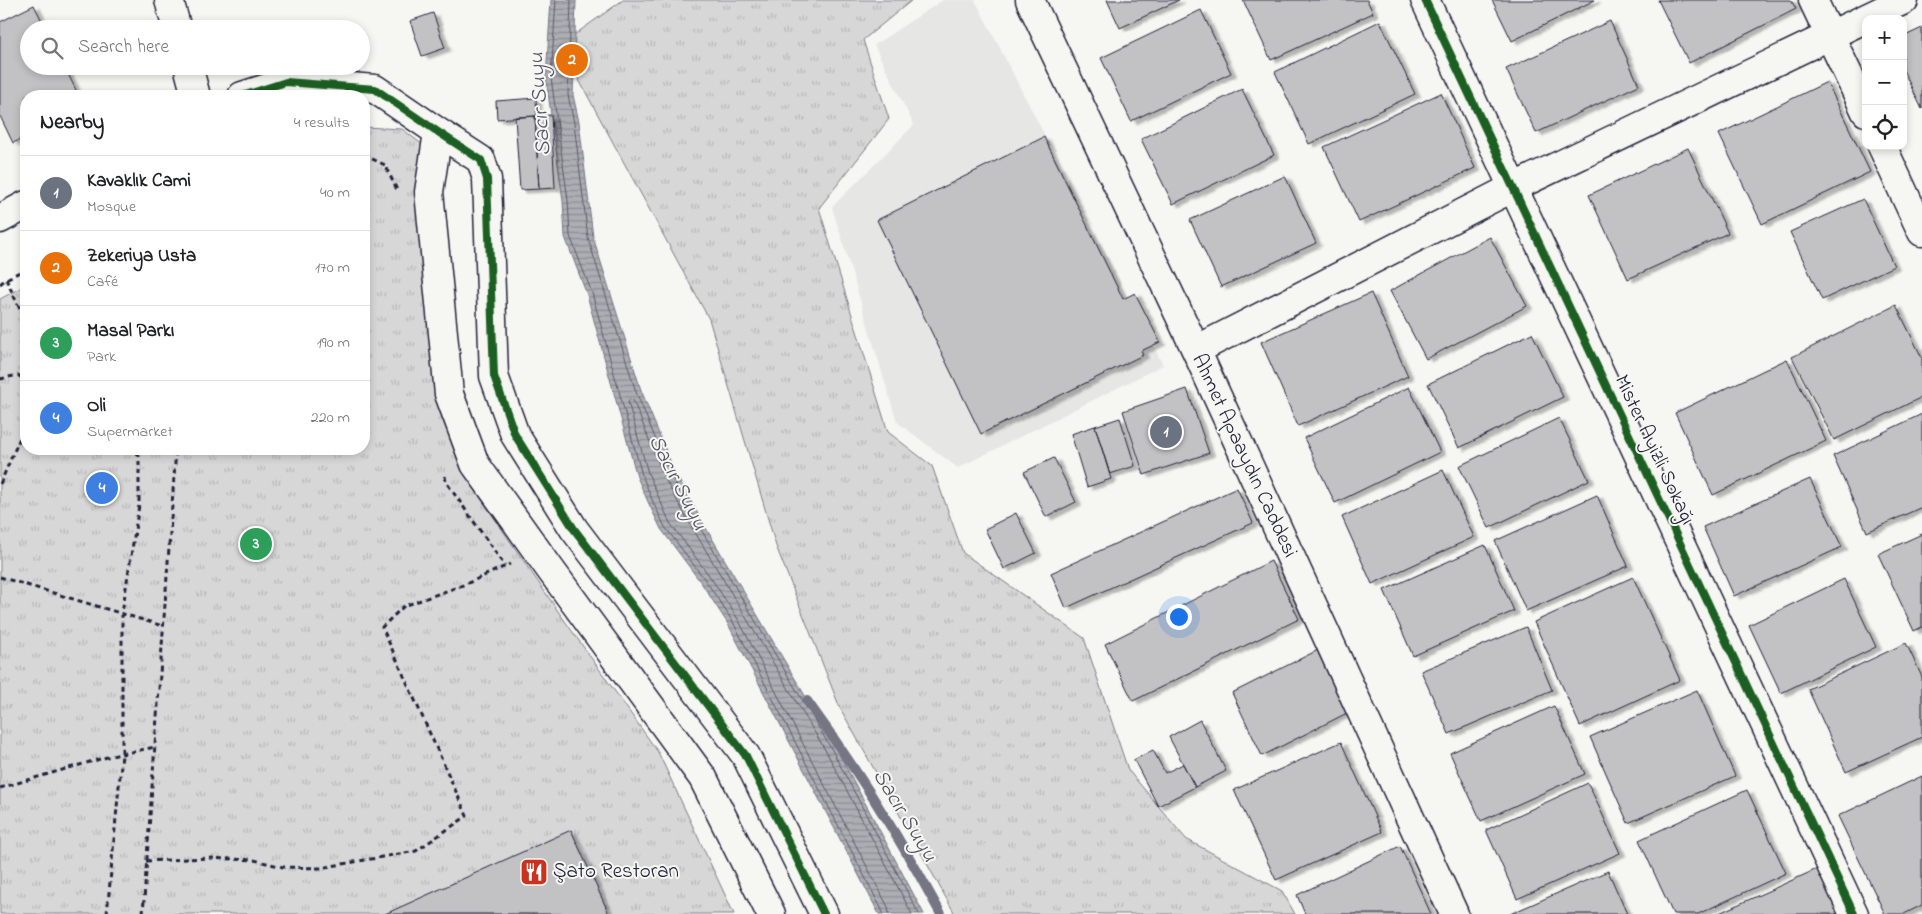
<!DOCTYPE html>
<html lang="en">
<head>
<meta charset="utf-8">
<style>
	body { margin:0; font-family:"Indie Flower",sans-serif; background:#f2f2f2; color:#202124 }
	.controls { position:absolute; right:15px; top:15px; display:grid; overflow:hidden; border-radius:10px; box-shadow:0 2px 8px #0003 }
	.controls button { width:45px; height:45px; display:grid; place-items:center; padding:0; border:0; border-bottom:1px solid #e0e0e0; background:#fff; color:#202124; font:25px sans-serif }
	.you { position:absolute; left:1178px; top:616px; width:18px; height:18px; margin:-12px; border:4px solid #fff; border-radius:50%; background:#1a73e8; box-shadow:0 0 0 8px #1a73e833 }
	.badge { display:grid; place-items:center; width:32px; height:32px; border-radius:50%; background:#c8321e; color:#fff; font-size:16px; font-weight:700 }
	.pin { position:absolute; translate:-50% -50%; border:2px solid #fff; box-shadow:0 1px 5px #0006 }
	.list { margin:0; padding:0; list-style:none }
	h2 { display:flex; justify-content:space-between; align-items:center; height:65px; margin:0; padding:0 20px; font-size:21px }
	h2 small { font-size:16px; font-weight:400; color:#757577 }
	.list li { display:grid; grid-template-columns:32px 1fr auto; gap:15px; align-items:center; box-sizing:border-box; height:75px; padding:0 20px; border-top:1px solid #e0e0e0 }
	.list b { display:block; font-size:19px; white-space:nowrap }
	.list p { margin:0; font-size:16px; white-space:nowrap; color:#757577 }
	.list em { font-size:16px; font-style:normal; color:#757577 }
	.icon { flex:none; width:28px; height:28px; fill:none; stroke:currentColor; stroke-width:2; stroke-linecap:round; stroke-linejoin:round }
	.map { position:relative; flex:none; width:1922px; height:914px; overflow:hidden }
	.search { position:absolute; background:#fff; box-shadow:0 2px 8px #0003; left:20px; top:20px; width:350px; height:55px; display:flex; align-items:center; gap:12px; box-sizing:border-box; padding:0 18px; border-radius:28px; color:#757577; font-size:19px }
	.panel { position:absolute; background:#fff; box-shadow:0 2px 8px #0003; left:20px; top:90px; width:350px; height:365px; border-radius:20px }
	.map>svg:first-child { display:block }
	.built { fill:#e6e6e4 }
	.grass { fill:url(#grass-tufts); stroke:#7c7c89 }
	.water { fill:url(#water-rules); stroke:#757583 }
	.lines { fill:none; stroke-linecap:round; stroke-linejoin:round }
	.shore { stroke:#5a5a6b; stroke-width:1 }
	.stream { stroke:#757583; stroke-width:10 }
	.building { fill:#c2c2c4; stroke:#22223b; filter:url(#shadow) }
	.minor-casing { stroke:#22223b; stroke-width:31 }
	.path { stroke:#22223b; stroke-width:3; stroke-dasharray:5 4; stroke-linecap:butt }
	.minor { stroke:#f6f6f2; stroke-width:28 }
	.cycleway-casing { stroke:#f6f6f2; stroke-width:11 }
	.cycleway { stroke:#1b5e20; stroke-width:8 }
	.labels { text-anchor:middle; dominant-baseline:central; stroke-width:4; stroke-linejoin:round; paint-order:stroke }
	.street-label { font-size:21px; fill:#22223b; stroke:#f6f6f2 }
	.poi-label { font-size:21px; fill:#22223b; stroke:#f6f6f2; text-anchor:start }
	.water-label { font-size:22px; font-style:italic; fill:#535365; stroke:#f6f6f2 }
</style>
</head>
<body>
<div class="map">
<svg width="1922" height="914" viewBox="0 0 1922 914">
	<defs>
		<pattern id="grass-tufts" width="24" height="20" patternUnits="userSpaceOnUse" patternTransform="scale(1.25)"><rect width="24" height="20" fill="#d7d7d7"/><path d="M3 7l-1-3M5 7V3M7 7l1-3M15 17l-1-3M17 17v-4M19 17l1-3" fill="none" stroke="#b8b8b9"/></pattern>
		<pattern id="water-rules" width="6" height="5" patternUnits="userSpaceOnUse" patternTransform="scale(1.25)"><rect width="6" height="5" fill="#adadb3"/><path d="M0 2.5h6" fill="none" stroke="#8c8c93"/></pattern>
		<filter id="shadow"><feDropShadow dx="5.5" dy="3" stdDeviation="1" flood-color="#0004"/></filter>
	</defs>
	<rect width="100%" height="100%" fill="#f6f6f2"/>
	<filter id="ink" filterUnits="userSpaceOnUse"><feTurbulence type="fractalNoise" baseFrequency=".02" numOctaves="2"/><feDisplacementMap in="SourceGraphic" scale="10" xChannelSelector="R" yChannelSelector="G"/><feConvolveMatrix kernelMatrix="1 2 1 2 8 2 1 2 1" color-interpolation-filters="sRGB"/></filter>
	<g filter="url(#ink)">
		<path class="built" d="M943,0H975L1163,365L958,468L897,422L832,207L914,125L874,45Z"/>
		<path class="grass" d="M623,0H912L863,40L889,119L819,208L888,432L932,466L963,553L1084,638L1128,770L1186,839L1282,891L1295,914H955L840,708L776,546L709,319L560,45Z
			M364,127L402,129L423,145L439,401L464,474L560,614L658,752L734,914H0V299L26,285V449H364Z"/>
		<path class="water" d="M551,0H576L573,95L579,122L593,237L641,390L675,473L703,523L836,748L924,914H879L728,624L702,584L661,529L649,504L637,477L587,295L565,237L563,201L546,78Z"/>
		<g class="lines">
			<path class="shore" d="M556,0L551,78L568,200L570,236L592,293L642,475L653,502L665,527L706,581L733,622L882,910L883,914
				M571,0L568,95L574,123L588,238L636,392L671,476L699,526L832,750L919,914
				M889,914L888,907L738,619L711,578L670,523L648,473L628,402L630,399L633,400L665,479L693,529L827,753L912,914"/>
			<path class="stream" d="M807,701C857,769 901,840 941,914"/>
		</g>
		<path class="building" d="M1107,0H1179L1120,28Z
			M1243,0H1367L1373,13L1271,60Z
			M1492,0H1595L1512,41Z
			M1658,0H1791L1796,9L1689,63Z
			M34,5L46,29H29V66H64L79,96H26V137L13,143L0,116V22Z
			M1201,10L1231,73L1131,121L1101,58Z
			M433,13L445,48L422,56L410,21Z
			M1380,21L1415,94L1309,144L1275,72Z
			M1610,21L1639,85L1536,133L1506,69Z
			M1922,28V109L1903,70V37Z
			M1827,82L1870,172L1762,224L1719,134Z
			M1242,89L1274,155L1173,204L1141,139Z
			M1441,93L1475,168L1359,222L1324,147Z
			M536,98L537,116L497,119L496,101Z
			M551,115L555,188L539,189L535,116Z
			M535,116L539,189L520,190L515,117Z
			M1044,137L1123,299L1135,293L1160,342L1141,351L1143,355L981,434L877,220Z
			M1688,148L1728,233L1628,279L1589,195Z
			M1285,176L1316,243L1221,287L1190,220Z
			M1863,199L1894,266L1822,300L1790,232Z
			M1490,237L1527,306L1426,359L1390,291Z
			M1371,293L1408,376L1298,426L1261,342Z
			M1896,305L1922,358V397L1834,440L1792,357Z
			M1532,333L1563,397L1459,448L1428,384Z
			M1787,359L1826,441L1713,495L1675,413Z
			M1409,387L1440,452L1335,503L1304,438Z
			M1187,389L1209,453L1144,475L1123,411Z
			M1922,414V507L1867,532L1833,456Z
			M1120,418L1135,466L1110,474L1095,426Z
			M1559,418L1589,480L1489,528L1459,466Z
			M1095,426L1111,479L1087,487L1071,434Z
			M1054,458L1076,502L1046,517L1024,472Z
			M1443,470L1474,537L1372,584L1342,517Z
			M1810,479L1842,547L1734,596L1703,527Z
			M1237,488L1253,523L1066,608L1051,573Z
			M1597,495L1628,566L1526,611L1495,541Z
			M1016,513L1036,553L1004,569L985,529Z
			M1922,534V627L1914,631L1878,554Z
			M1485,545L1514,611L1413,656L1384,590Z
			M1271,561L1299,619L1133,701L1105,644Z
			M1633,577L1680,680L1580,726L1534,622Z
			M1844,579L1876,647L1781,693L1749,625Z
			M1526,627L1552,690L1449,734L1421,671Z
			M1906,643L1922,677V737L1846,772L1808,689Z
			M1318,650L1349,712L1262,756L1232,693Z
			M1697,690L1735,776L1628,823L1590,737Z
			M1554,706L1585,774L1481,821L1450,753Z
			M1200,720L1226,771L1195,787L1169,737Z
			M1341,742L1382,832L1276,880L1234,790Z
			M1153,750L1165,773L1183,764L1195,787L1158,806L1134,760Z
			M1922,776V905L1904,914H1885L1838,816Z
			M1588,783L1620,853L1517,899L1486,830Z
			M1747,790L1786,873L1698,914H1673L1639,840Z
			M571,830L609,914H385Z
			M1400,846L1431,914H1305L1297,895Z
			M1826,865L1848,914H1717Z
			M1608,871L1627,914H1510Z"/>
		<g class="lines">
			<defs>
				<path id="minor" d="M169,0L177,29
					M1030,0L1196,350L1454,914
					M1425,0L1854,914
					M1813,0L1866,112
					M188,66L196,96
					M242,96L286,82L375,89L438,132L481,160L487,179L494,376L515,435L574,529L746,756L824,914
					M438,132L429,192L449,394L475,464L550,569L703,778L771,914
					M1882,146L1922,232
					M0,219L26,205
					M1196,350L1512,188L1904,0"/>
			</defs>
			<use href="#minor" class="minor-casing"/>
			<path class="path" d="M364,155L385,165L398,192
				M6,279L26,322
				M0,284L6,279L26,269
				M0,379L18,375L26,381
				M445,476L446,482L505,566
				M0,484L26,424
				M0,577L163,626
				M0,788L107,757L155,747
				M146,861L208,858L254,860L283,867L320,868L416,851L467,816L382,627L404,606L466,584L510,564
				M107,914L122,754V613L139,505V456L134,449
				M143,914L176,449"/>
			<use href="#minor" class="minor"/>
			<defs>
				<path id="cycleway" d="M1425,0L1854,914
					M242,96L286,82L375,89L438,132L481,160L487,179L494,376L515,435L574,529L746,756L824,914"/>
			</defs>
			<use href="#cycleway" class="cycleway-casing"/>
			<use href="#cycleway" class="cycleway"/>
		</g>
	</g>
	<defs>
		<symbol id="restaurant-square" viewBox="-11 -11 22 22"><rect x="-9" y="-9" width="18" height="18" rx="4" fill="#c8321e" stroke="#f6f6f2"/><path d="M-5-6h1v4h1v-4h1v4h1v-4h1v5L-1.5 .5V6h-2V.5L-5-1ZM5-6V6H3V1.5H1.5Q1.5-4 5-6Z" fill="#fff"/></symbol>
	</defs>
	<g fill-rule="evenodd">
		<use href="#restaurant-square" x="518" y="856" width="32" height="32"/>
	</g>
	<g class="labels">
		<g class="street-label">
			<text transform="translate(1654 450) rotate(65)">Mister Ayizli Sokağı</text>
			<text transform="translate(1244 456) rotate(65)">Ahmet Apaaydın Caddesi</text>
		</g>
		<g class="poi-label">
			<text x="553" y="872">Şato Restoran</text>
		</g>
		<g class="water-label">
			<text transform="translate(541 104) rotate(-94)">Sacır Suyu</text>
			<text transform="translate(677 483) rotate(63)">Sacır Suyu</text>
			<text transform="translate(904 816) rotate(59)">Sacır Suyu</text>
		</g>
	</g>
</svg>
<div class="controls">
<button>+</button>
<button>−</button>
<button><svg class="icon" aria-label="locate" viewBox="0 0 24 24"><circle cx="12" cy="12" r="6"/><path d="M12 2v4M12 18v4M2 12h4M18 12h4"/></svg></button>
</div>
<div class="you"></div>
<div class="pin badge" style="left:1166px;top:432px;background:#6b7280">1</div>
<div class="pin badge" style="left:572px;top:60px;background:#e8710a">2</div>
<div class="pin badge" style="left:256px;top:544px;background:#2e9e5b">3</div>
<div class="pin badge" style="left:102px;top:488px;background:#3f7fe0">4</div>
<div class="search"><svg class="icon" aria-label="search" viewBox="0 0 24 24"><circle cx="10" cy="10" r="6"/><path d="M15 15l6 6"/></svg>Search here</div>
<section class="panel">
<h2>Nearby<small>4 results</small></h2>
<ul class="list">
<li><span class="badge" style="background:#6b7280">1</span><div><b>Kavaklık Cami</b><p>Mosque</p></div><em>40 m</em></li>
<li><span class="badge" style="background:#e8710a">2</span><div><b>Zekeriya Usta</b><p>Café</p></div><em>170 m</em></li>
<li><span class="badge" style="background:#2e9e5b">3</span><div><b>Masal Parkı</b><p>Park</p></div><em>190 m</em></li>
<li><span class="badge" style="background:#3f7fe0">4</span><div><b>Oli</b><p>Supermarket</p></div><em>220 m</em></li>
</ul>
</section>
</div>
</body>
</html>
